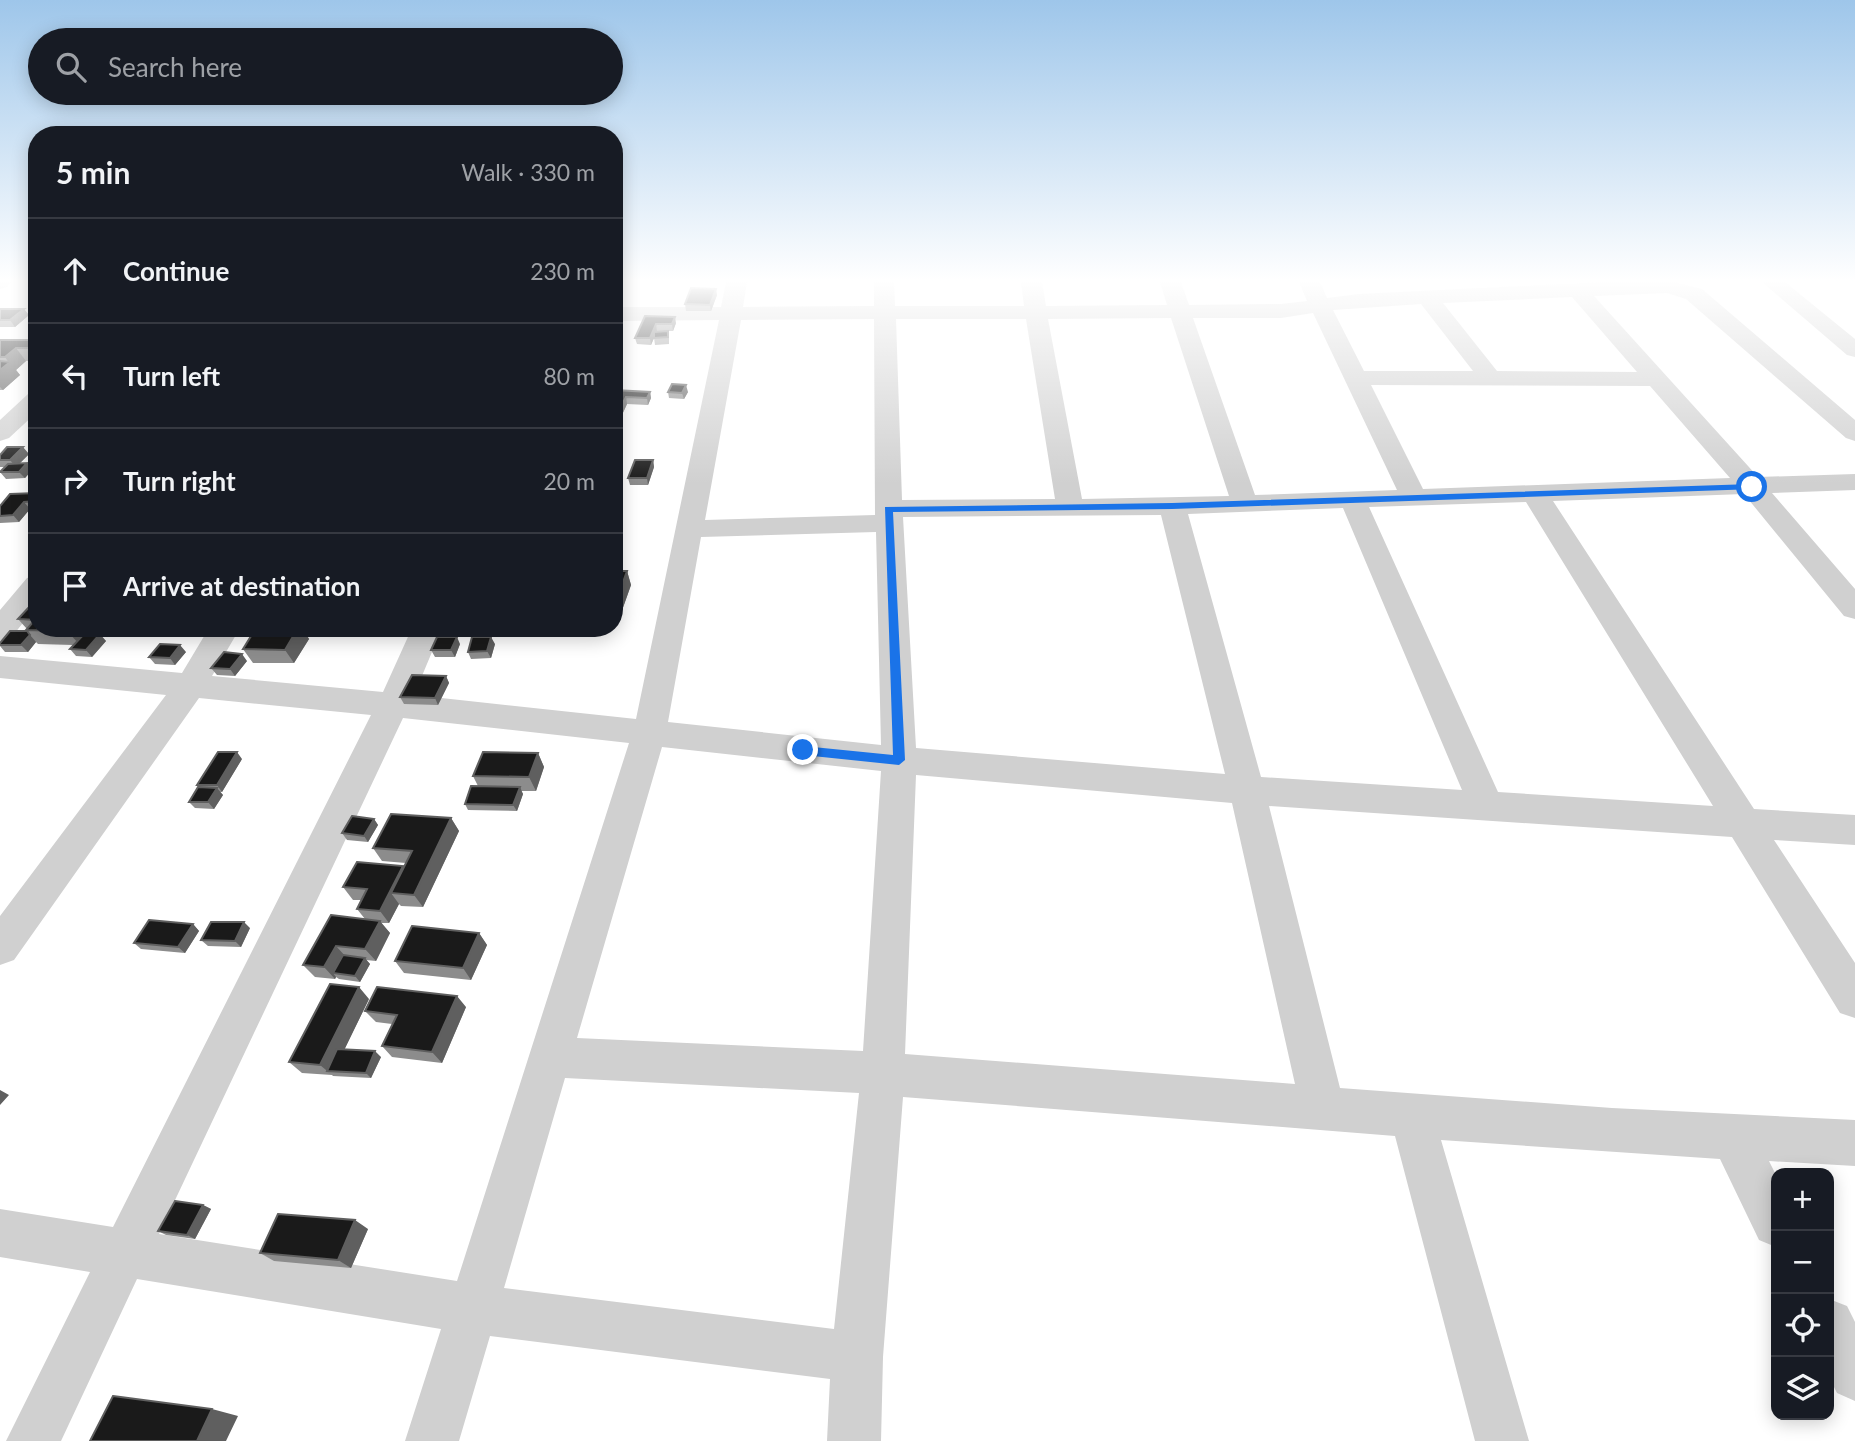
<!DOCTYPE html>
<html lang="en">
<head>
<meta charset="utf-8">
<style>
	body { margin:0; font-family:Lato,sans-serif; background:#20242c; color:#f1f3f6 }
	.controls { position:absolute; right:21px; bottom:21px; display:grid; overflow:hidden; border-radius:14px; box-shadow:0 4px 18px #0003 }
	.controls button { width:63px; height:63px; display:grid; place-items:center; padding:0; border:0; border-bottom:2px solid #363941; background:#171b24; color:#f1f3f6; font:35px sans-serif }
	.stop { position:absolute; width:21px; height:21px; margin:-16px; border:5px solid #1a73e8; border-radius:50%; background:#fff }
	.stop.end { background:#1a73e8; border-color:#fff; box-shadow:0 2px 7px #0008 }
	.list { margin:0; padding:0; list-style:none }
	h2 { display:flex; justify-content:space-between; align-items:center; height:91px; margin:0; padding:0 28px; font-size:30px }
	h2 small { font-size:23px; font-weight:400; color:#9ea1a6 }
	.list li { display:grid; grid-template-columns:46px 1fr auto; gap:21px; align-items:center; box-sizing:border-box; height:105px; padding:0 28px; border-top:2px solid #363941 }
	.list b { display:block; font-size:26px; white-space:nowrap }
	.list em { font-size:23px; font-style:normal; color:#9ea1a6 }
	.icon { flex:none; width:38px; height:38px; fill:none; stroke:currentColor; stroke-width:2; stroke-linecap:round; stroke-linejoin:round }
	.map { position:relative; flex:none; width:1855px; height:1441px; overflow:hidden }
	.search { position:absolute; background:#171b24; box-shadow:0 4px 18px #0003; left:28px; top:28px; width:595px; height:77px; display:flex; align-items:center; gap:18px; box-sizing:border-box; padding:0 24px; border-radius:38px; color:#9ea1a6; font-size:26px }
	.panel { position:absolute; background:#171b24; box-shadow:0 4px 18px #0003; left:28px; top:126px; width:595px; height:511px; border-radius:28px }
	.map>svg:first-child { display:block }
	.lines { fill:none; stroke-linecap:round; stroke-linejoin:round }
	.minor { fill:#d0d0d0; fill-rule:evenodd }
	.wall { fill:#8c8c8c }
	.shaded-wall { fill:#5f5f5f }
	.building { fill:#1a1a1a; stroke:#5f5f5f; stroke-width:2 }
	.route { fill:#1a73e8 }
</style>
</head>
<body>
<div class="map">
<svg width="1855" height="1441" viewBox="0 0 1855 1441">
	<rect width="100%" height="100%" fill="#fff"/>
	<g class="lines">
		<path class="minor" d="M0,282H11L7,287L0,289Z
			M726,282H747L743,307L874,306V282H894L895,306H1024L1021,282H1042L1046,306L1167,305L1160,282H1181L1189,305L1281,304L1307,301L1299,282H1320L1327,298L1359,294L1605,282H1674L1702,289L1855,420V441L1846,438L1686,299L1667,293L1594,296L1758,477L1855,474V490L1772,493L1855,589V619L1844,616L1744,494L1553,501L1754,809L1855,815V845L1774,840L1855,963V1018L1840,1013L1732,837L1269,806L1340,1088L1612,1108L1855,1120V1166L1769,1161L1776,1175V1247L1759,1240L1720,1159L1441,1140L1529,1441H1475L1395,1136L903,1097L883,1357L881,1441H827L830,1379L490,1336L459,1441H405L441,1329L137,1279L61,1441H6L90,1272L0,1257V1209L113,1227L371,715L199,698L14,960L0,965V916L166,695L0,678V656L182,673L209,628H240L212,676L383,692L412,628H442L414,695L636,719L719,320L614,321V307H721ZM1572,297L1637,372L1497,371L1443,303ZM1421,304L1473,371H1364L1333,310ZM1313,313L1397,490L1255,495L1193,318H1281ZM1171,318L1229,496L1082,499L1048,319ZM874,319L875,515L705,520L741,320ZM896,319H1026L1055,499L902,500ZM1371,385L1650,386L1730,478L1423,489ZM1526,502L1713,806L1498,792L1369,507ZM1343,508L1462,790L1261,777L1188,514ZM1161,515L1225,774L916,748L903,517ZM876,532L881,745L668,722L701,537ZM403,718L629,743L457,1281L159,1234ZM662,747L881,771L863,1051L577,1038ZM916,775L1232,803L1295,1084L905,1054ZM565,1078L859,1093L834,1329L504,1288Z
			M1762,282H1785L1855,339V357L1847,355Z
			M37,392V412L9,438L0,441V420L28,394Z
			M37,575V605L11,638L0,641V610L27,578Z
			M1829,1299L1847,1306L1855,1322V1401L1837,1393L1829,1377Z"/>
	</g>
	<path class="wall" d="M717,295L711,311H686L685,304Z
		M0,309L29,315L15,327H0Z
		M645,316L676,323L673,331H657L656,332L669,338V344L655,345L654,338L651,345L637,344L635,338Z
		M0,340H37V361H26L16,370L20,375L3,390H0Z
		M614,387L615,390L650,392L651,398L648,405L627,404L621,417H619L620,420L617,438H614Z
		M668,392H688L684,399L669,398Z
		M29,454L20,463H27L32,470L25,478L6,479L0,472L5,467H0V455Z
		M653,460L654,467L648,485H630L628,478Z
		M37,493V508L30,509L19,522L0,523V506Z
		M614,547L623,554L620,568H614Z
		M614,571H627L631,585L620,616H614Z
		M31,605L37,628H127L124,633L95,634L106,641L92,657L76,656L70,649L73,645L38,644L36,642L28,652H5L0,646V643L27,631L26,630L27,629L18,619Z
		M256,628H302L309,639L294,663H253L243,649Z
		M571,628H597V629Z
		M460,644L455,657H435L431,650Z
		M495,644L491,658L471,659L468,652Z
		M186,652L175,665L155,664L149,657Z
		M247,661L235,676L217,675L211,668Z
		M446,676L449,683L438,705L404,704L400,697Z
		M538,753L544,767L536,791H521L523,794L517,811L468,810L465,804L478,786L473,776Z
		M242,759L222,792H220L223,795L214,809L195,808L189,802L199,787L197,785Z
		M451,818L459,831L423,907L401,906L399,904L389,923H381L390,933L376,961L366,960L370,964L360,982L339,979L336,977L335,979L315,977L303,965L365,919L357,909L361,900H353L343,887L403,866L404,868L406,863L382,861L373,848Z
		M374,819L378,825L368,842L347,840L342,833Z
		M193,924L199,931L185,953L141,949L134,943Z
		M250,928L241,947L208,946L201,940Z
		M479,933L487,945L471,980L404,973L395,961Z
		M369,999L344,1050L381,1057L371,1078L333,1076L332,1075L302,1073L289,1062Z
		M466,1007L442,1063L392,1057L382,1046L392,1024L376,1022L365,1011Z
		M203,1205L211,1209L195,1239L166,1235L158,1231Z
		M368,1229L351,1268L274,1261L260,1253Z"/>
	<path class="shaded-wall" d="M716,289L717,295L711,311L710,305Z
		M24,309L29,315L15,327L10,320Z
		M675,317L676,323L673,331L672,324Z
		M656,324L657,331L651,345L650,338Z
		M16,348L26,361L16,370L20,375L3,390L0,387V370L9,363L5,357Z
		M686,385L688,392L684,399L682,393Z
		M650,392L651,398L648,405L647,398Z
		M626,397L627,404L621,417L619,410Z
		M618,413L620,420L617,438L615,431Z
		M23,447L29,454L16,467L10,460Z
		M653,460L654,467L648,485L647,478Z
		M27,463L32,470L25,478L19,472Z
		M24,502L30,509L19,522L13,515Z
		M621,547L623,554L620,568L618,561Z
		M627,571L631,585L620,616L616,602Z
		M70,628H90L92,631L80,645L67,631Z
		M120,628H127L124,633Z
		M298,628H302L309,639L294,663L285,650Z
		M100,634L106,641L92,657L86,650Z
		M30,635L36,642L28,652L21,645Z
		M457,637L460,644L455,657L451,650Z
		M491,637L495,644L491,658L487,651Z
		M180,645L186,652L175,665L170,658Z
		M242,654L247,661L235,676L230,669Z
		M446,676L449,683L438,705L435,698Z
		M237,752L242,759L222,792L217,785Z
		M538,753L544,767L536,791L529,777Z
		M520,787L523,794L517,811L513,805Z
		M217,788L223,795L214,809L208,802Z
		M451,818L459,831L423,907L414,895Z
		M374,819L378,825L368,842L364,836Z
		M403,866L412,879L391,893L399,904L389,923L380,911Z
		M380,921L390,933L376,961L365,949Z
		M244,922L250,928L241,947L235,941Z
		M193,924L199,931L185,953L178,947Z
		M479,933L487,945L471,980L463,968Z
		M336,946L347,958L333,973L336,977L335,979L324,967Z
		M365,958L370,964L360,982L355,976Z
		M359,987L369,999L334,1071H327L332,1075L320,1065Z
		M457,996L466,1007L442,1063L432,1052Z
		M375,1051L381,1057L371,1078L366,1073Z
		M0,1090L9,1095L0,1105Z
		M203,1205L211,1209L195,1239L187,1235Z
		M355,1220L368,1229L351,1268L338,1260Z
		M212,1409L238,1416L226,1441H197Z"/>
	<path class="building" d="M691,288L716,289L710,305L685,304Z
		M0,309H24L10,320H0Z
		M645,316L675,317L672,324H656L650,338H635Z
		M668,331V337L654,338V332Z
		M0,340H37V348H16L5,357H0Z
		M0,361L10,362L0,370Z
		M672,384L686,385L682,393L668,392Z
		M614,390L650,392L647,398L626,397L619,410H614Z
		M618,413L615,431H614V414Z
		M7,447H23L10,460H0V455Z
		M635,460H653L647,478H628Z
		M27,463L19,472H0L8,464Z
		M37,493V501L24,502L13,515L0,516V506L10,494Z
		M614,547H621L618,561H614Z
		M614,571H627L616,602H614Z
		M31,605H37V628H70L67,631L26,630L35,620L18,619Z
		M256,628H298L285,650L243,649Z
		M10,631H27L30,635L21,645H0V643Z
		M85,633L100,634L86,650L70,649Z
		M437,637H457L451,650H431Z
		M472,637H491L487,651L468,652Z
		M160,644L180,645L170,658L149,657Z
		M224,652L242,654L230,669L211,668Z
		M412,675L446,676L435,698L400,697Z
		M218,752H237L217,785H197Z
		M483,752L538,753L529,777L473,776Z
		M471,786L520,787L513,805L465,804Z
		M198,787L217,788L208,802H189Z
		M391,814L451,818L414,895L391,893L412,851L373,848Z
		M352,816L374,819L364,836L342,833Z
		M357,862L403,866L380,911L357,909L367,889L343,887Z
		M331,915L380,921L365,949L336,946L324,967L303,965Z
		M149,920L193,924L178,947L134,943Z
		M211,922H244L235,941L201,940Z
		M412,926L479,933L463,968L395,961Z
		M343,955L365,958L355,976L333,973Z
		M330,984L359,987L320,1065L289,1062Z
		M377,987L457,996L432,1052L382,1046L397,1015L365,1011Z
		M337,1049L375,1051L366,1073L327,1071Z
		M175,1201L203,1205L187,1235L158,1231Z
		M278,1214L355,1220L338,1260L260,1253Z
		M113,1396L212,1409L197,1441H90Z"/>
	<linearGradient id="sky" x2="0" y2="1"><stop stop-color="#9ec6ea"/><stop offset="0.58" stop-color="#fff"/><stop offset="1" stop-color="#fff" stop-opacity="0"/></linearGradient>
	<rect width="1855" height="484" fill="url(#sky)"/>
	<path class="route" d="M1752,484L1757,487L1756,489L1172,509L893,512L905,760L899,765L803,755L798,750L803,746L893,755L885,507L1172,503Z"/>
</svg>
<div class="controls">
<button>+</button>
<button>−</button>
<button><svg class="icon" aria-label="locate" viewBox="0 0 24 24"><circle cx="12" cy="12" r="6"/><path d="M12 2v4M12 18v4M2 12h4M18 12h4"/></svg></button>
<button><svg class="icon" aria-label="layers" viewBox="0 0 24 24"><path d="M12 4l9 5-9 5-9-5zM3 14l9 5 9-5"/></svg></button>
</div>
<div class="stop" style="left:1752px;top:487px"></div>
<div class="stop end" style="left:803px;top:750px"></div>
<div class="search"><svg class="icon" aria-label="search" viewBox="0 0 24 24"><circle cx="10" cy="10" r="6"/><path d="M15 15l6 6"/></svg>Search here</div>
<section class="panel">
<h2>5 min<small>Walk · 330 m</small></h2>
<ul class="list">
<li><svg class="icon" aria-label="ahead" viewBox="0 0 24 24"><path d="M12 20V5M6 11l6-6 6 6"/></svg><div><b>Continue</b></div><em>230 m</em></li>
<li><svg class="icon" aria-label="left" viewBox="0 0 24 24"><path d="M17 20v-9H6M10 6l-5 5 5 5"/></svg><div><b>Turn left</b></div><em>80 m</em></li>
<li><svg class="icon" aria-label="right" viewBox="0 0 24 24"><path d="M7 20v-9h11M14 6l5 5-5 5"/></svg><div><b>Turn right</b></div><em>20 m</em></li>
<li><svg class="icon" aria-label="arrive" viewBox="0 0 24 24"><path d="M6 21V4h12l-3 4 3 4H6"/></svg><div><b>Arrive at destination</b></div></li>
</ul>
</section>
</div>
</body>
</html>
